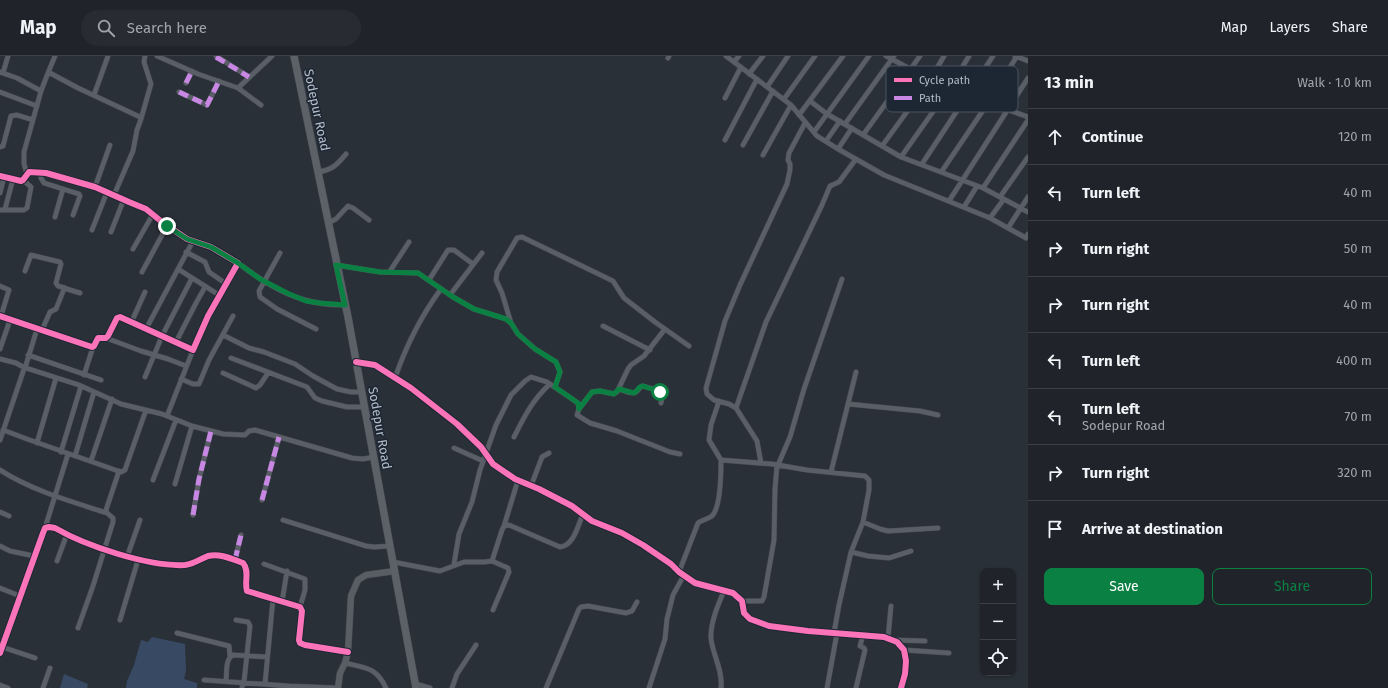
<!DOCTYPE html>
<html lang="en">
<head>
<meta charset="utf-8">
<style>
	body { margin:0; font-family:"Fira Sans",sans-serif; background:#282c32; color:#f1f3f6 }
	.controls { position:absolute; right:12px; bottom:12px; display:grid; overflow:hidden; border-radius:8px; box-shadow:0 1px 3px #0004 }
	.controls button { width:36px; height:36px; display:grid; place-items:center; padding:0; border:0; border-bottom:1px solid #3d4147; background:#20242a; color:#f1f3f6; font:20px sans-serif }
	.stop { position:absolute; width:12px; height:12px; margin:-9px; border:3px solid #0b8043; border-radius:50%; background:#fff }
	.stop.end { background:#0b8043; border-color:#fff; box-shadow:0 1px 4px #0008 }
	.list { margin:0; padding:0; list-style:none }
	h2 { display:flex; justify-content:space-between; align-items:center; height:52px; margin:0; padding:0 16px; font-size:17px }
	h2 small { font-size:13px; font-weight:400; color:#a2a4a8 }
	.list li { display:grid; grid-template-columns:26px 1fr auto; gap:12px; align-items:center; box-sizing:border-box; height:56px; padding:0 16px; border-top:1px solid #3d4147 }
	.list b { display:block; font-size:15px; white-space:nowrap }
	.list p { margin:0; font-size:13px; white-space:nowrap; color:#a2a4a8 }
	.list em { font-size:13px; font-style:normal; color:#a2a4a8 }
	.actions { display:flex; gap:8px; padding:12px 16px }
	.actions a { flex:1; padding:9px 0; border:1px solid #0b8043; border-radius:8px; text-align:center; font-size:14px; color:#0b8043 }
	.actions .main { background:#0b8043; color:#fff }
	.icon { flex:none; width:22px; height:22px; fill:none; stroke:currentColor; stroke-width:2; stroke-linecap:round; stroke-linejoin:round }
	.map { position:relative; flex:none; width:1028px; height:632px; overflow:hidden }
	header { display:flex; align-items:center; gap:24px; box-sizing:border-box; height:56px; padding:0 20px; background:#20242a; border-bottom:1px solid #3d4147 }
	header strong { font-size:19px }
	nav { display:flex; gap:22px; margin-inline-start:auto; font-size:14px }
	.search { width:280px; height:36px; background:#282c32; display:flex; align-items:center; gap:10px; box-sizing:border-box; padding:0 14px; border-radius:22px; color:#a2a4a8; font-size:15px }
	main { display:flex }
	aside { flex:1; background:#20242a }
	.map>svg:first-child { display:block }
	.water { fill:#384963 }
	.lines { fill:none; stroke-linecap:round; stroke-linejoin:round }
	.street-casing { stroke:#484c53; stroke-width:5.5 }
	.secondary-casing { stroke:#484c53; stroke-width:7 }
	.primary-casing { stroke:#484c55; stroke-width:8 }
	.street { stroke:#5a5e66; stroke-width:4.5 }
	.secondary { stroke:#595d64; stroke-width:6 }
	.primary { stroke:#5c6168; stroke-width:7 }
	.quiet { stroke:#c787e3; stroke-width:5; stroke-dasharray:10 5; stroke-linecap:butt }
	.cycleway-casing { stroke:#1d2633; stroke-width:8 }
	.cycleway { stroke:#fb73b8; stroke-width:6 }
	.route { stroke:#0b8043; stroke-width:5 }
	.labels { text-anchor:middle; dominant-baseline:central; stroke-width:3; stroke-linejoin:round; paint-order:stroke }
	.street-label { font-size:13px; fill:#b4bcc9; stroke:#1d2633 }
	.key { fill:#1d2633; stroke:#4a5360; stroke-width:1 }
	.key-label { font-size:11px; fill:#b4bcc9 }
</style>
</head>
<body>
<header>
<strong>Map</strong>
<div class="search"><svg class="icon" aria-label="search" viewBox="0 0 24 24"><circle cx="10" cy="10" r="6"/><path d="M15 15l6 6"/></svg>Search here</div>
<nav><a>Map</a><a>Layers</a><a>Share</a></nav>
</header>
<main>
<div class="map">
<svg width="1028" height="632" viewBox="0 0 1028 632">
	<rect width="100%" height="100%" fill="#2a3038"/>
	<path class="water" d="M152,581L185,588L186,615L184,623L197,627V632H126L127,625L134,609L141,584L148,586Z
		M64,618L88,628L87,632H60Z"/>
	<g class="lines">
		<defs>
			<path id="street" d="M157,0L198,18L238,32L272,0
				M216,0L249,21
				M726,0L791,49L817,80L838,93L884,119L990,162L1026,182L1028,178
				M886,0L944,31L1028,61
				M1015,0L1028,5
				M668,2L669,0
				M734,6L739,0
				M0,16L17,22L41,35L48,17H50L78,32L140,61L141,63L137,74L133,95L114,139
				M3,17L8,0
				M48,17L55,0
				M749,18L763,0
				M186,27L192,15
				M767,31L788,0
				M238,32L261,49
				M0,36L37,50
				M179,36L207,49L219,25
				M94,39L108,0
				M725,42L741,11
				M784,43L815,0
				M810,45L827,58L901,101L983,132L1028,156
				M799,59L843,0
				M141,63L151,28L144,6L145,0
				M845,68L894,0
				M814,76L869,0
				M863,79L920,0
				M725,84L757,23
				M826,85L840,65
				M743,89L773,35
				M882,90L930,24L944,0
				M0,91L3,90L11,60L17,59L33,64
				M838,93L852,72
				M763,99L791,49
				M901,101L949,33L969,0
				M922,108L993,0
				M942,115L988,47L1017,0
				M41,116V122L44,127L79,138L80,140L73,159
				M318,116C332,114 337,109 346,98
				M27,118L24,108V96L41,35
				M0,120L21,125L23,124L29,116L46,117L95,131L129,146L146,153L162,166L187,183L211,191L238,207L208,260L193,294L120,261L117,262L108,280L106,282H98L94,290L92,291L0,260
				M95,131L110,89
				M983,132L1028,64
				M0,137L4,121
				M1000,141L1028,101
				M949,145L1028,22
				M964,151L977,130
				M5,153L13,123
				M0,154H24L27,152L31,131L23,124
				M55,161L63,133
				M990,162L1004,143
				M328,167L336,163L348,150L353,152L369,164
				M1008,172L1028,141
				M92,174L107,136
				M111,176L124,143
				M133,193L153,158
				M186,196L205,206L209,216L225,227
				M280,197L259,235L260,241L277,253L316,273
				M238,207C258,222 280,237 305,244C318,248 332,249 345,249
				M336,209L380,216L418,217L453,241L474,253L506,263L511,267L518,278L535,293L556,306L560,316L555,331
				M178,213L219,239
				M25,215L31,199L60,206L61,208L56,227L58,230L65,232
				M390,215L409,186
				M142,216L167,170
				M429,224L448,194H454L473,208
				M0,230L9,234L1,260
				M450,239L482,197
				M131,267L145,236
				M511,267L502,237L496,224L497,216L517,182L522,181L613,225L624,242L655,266L689,290
				M603,270L650,294
				M146,273L193,185
				M42,274L50,256L56,253L64,233H67L80,237
				M223,279L249,292L264,296L295,308L313,320L337,333L351,336H362
				M106,282L141,295L168,303L186,310
				M176,286L196,247L205,231
				M0,293L10,264
				M28,299L101,324
				M231,302L307,331L315,342L322,345L347,351H364
				M0,303L16,307L25,312L37,273
				M356,306L375,309L411,332L457,368L481,391L493,408L515,423L539,433L572,450L592,465L622,477L643,489L671,508L679,516L695,527L733,537L742,545L744,557L750,563L769,570L808,575L884,581L897,586L904,594L906,605L905,618L901,632
				M223,317L256,332L260,329L268,317
				M84,319L93,291
				M145,321L162,280L192,222
				M395,322C406,290 421,260 441,233
				M181,323L193,328H199L209,304L233,260
				M619,333C623,334 632,339 636,336C639,334 639,331 643,330C655,334 664,334 661,347
				M719,345L711,369L709,384L721,404
				M848,348L920,355L938,359
				M736,352L766,266L822,149L830,130L839,126L856,103
				M579,353L592,336L600,335L614,338L617,336L628,313L631,309L644,300L665,273
				M167,360L193,294
				M3,374L27,383L121,416L125,414L127,408L146,354
				M514,381C524,361 533,343 550,328
				M0,384L24,313L26,312L79,329L121,348L162,358L192,370L223,378L245,379L249,375L255,374L352,402L363,403L374,401
				M37,387L56,322
				M454,392L483,405
				M61,396L81,330
				M75,400L94,336
				M91,405L112,343
				M761,407L757,385L736,352L729,348L714,344L707,338L706,332L725,265L740,229L787,128L790,114V108L788,104L789,97L805,67
				M778,409L790,381L804,333L842,223
				M0,414C33,435 70,445 107,457
				M831,416L856,316
				M153,424L176,364
				M175,428L192,370
				M531,430L542,401L549,397
				M262,444L279,381
				M0,456L9,460
				M193,459L199,423L211,375
				M283,464L366,490L374,491L390,490
				M863,466L880,473L888,475L938,472
				M504,470L518,424
				M45,472L68,398
				M0,490L10,495L34,500
				M851,496L868,500L889,502L911,495
				M127,501L140,464
				M235,504L241,479
				M57,505L67,478
				M492,505L508,512L509,516L493,554
				M393,506L440,515L464,506H484L492,505L502,474L504,470L509,469L560,491C574,490 578,469 583,458
				M264,508L305,523V534L300,551
				M454,508L459,478L472,446L480,414L496,369L511,339L525,325L531,321L547,326L578,347L579,353L577,359L590,367L617,375L670,396L680,398
				M679,516L698,467C702,464 708,463 712,460C721,451 721,416 721,404L772,408L807,414L865,420L869,424V434L863,466L851,496L839,549L834,577
				M0,532L20,540
				M742,545H762L764,541L774,484L775,433L777,409
				M282,546L287,515
				M120,564L138,504
				M236,564L248,566L250,570L244,626
				M78,572L93,530L113,466V462L107,457L106,454L119,415
				M177,577L229,590L230,600
				M888,582L891,550
				M894,584L925,585
				M2,591L35,602
				M904,594L949,597
				M345,607C366,612 376,611 386,632
				M204,624L289,630L338,632
				M226,625C227,617 225,603 233,599L267,601
				M265,628L273,543
				M416,628L430,632
				M0,629L8,632
				M43,632L50,612
				M242,632L243,626
				M452,632L457,618L476,589
				M546,632L579,553L581,551L588,550L626,557L632,555L637,546
				M649,632L665,583L667,563L673,539L684,519
				M721,632C723,615 713,599 711,583C710,567 718,549 724,535
				M827,632L837,577
				M856,632L865,594L864,592L860,590L863,579"/>
			<path id="secondary" d="M0,597L43,477L45,472L49,471L55,472C86,490 149,511 185,509C194,508 200,503 208,500C220,497 232,503 243,507C250,515 244,526 247,535L300,551L302,555L299,584L300,587L305,589L348,596
				M338,632L340,617L345,607L348,596L351,540L358,524L366,519L395,515"/>
			<path id="primary" d="M294,0L348,261L416,632"/>
		</defs>
		<use href="#street" class="street-casing"/>
		<use href="#secondary" class="secondary-casing"/>
		<use href="#primary" class="primary-casing"/>
		<use href="#street" class="street"/>
		<use href="#secondary" class="secondary"/>
		<use href="#primary" class="primary"/>
		<path class="quiet" d="M216,1L249,21
			M186,27L192,15
			M179,36L207,49L219,25
			M262,444L279,381
			M193,459L199,423L211,375
			M235,504L241,479"/>
		<defs>
			<path id="cycleway" d="M0,120L21,125L23,124L29,116L46,117L95,131L129,146L146,153L162,166L187,183L211,191L238,207L208,260L193,294L120,261L117,262L108,280L106,282H98L94,290L92,291L0,260
				M356,306L375,309L411,332L457,368L481,391L493,408L515,423L539,433L572,450L592,465L622,477L643,489L671,508L679,516L695,527L733,537L742,545L744,557L750,563L769,570L808,575L884,581L897,586L904,594L906,605L905,618L901,632
				M0,597L43,477L45,472L49,471L55,472C86,490 149,511 185,509C194,508 200,503 208,500C220,497 232,503 243,507C250,515 244,526 247,535L300,551L302,555L299,584L300,587L305,589L348,596"/>
		</defs>
		<use href="#cycleway" class="cycleway-casing"/>
		<use href="#cycleway" class="cycleway"/>
	</g>
	<g class="lines">
		<path class="route" d="M167,170L187,183L211,191L238,207L260,223L287,237L306,245L320,247L345,249L336,209L380,216L418,217L453,241L474,253L506,263L511,267L518,278L535,293L556,306L560,316L555,331L578,347L579,353L592,336L600,335L614,338L619,333L634,337C638,335 638,330 643,330L660,336"/>
	</g>
	<g class="labels">
		<g class="street-label">
			<text transform="translate(317 54) rotate(78)">Sodepur Road</text>
			<text transform="translate(380 372) rotate(80)">Sodepur Road</text>
		</g>
	</g>
	<rect x="886" y="10" width="132" height="46" rx="6" class="key"/>
	<rect x="894" y="22" width="18" height="4" fill="#fb73b8"/>
	<rect x="894" y="40" width="18" height="4" fill="#c787e3"/>
	<g class="key-label">
		<text x="919" y="28">Cycle path</text>
		<text x="919" y="46">Path</text>
	</g>
</svg>
<div class="controls">
<button>+</button>
<button>−</button>
<button><svg class="icon" aria-label="locate" viewBox="0 0 24 24"><circle cx="12" cy="12" r="6"/><path d="M12 2v4M12 18v4M2 12h4M18 12h4"/></svg></button>
</div>
<div class="stop" style="left:660px;top:336px"></div>
<div class="stop end" style="left:167px;top:170px"></div>
</div>
<aside>
<h2>13 min<small>Walk · 1.0 km</small></h2>
<ul class="list">
<li><svg class="icon" aria-label="ahead" viewBox="0 0 24 24"><path d="M12 20V5M6 11l6-6 6 6"/></svg><div><b>Continue</b></div><em>120 m</em></li>
<li><svg class="icon" aria-label="left" viewBox="0 0 24 24"><path d="M17 20v-9H6M10 6l-5 5 5 5"/></svg><div><b>Turn left</b></div><em>40 m</em></li>
<li><svg class="icon" aria-label="right" viewBox="0 0 24 24"><path d="M7 20v-9h11M14 6l5 5-5 5"/></svg><div><b>Turn right</b></div><em>50 m</em></li>
<li><svg class="icon" aria-label="right" viewBox="0 0 24 24"><path d="M7 20v-9h11M14 6l5 5-5 5"/></svg><div><b>Turn right</b></div><em>40 m</em></li>
<li><svg class="icon" aria-label="left" viewBox="0 0 24 24"><path d="M17 20v-9H6M10 6l-5 5 5 5"/></svg><div><b>Turn left</b></div><em>400 m</em></li>
<li><svg class="icon" aria-label="left" viewBox="0 0 24 24"><path d="M17 20v-9H6M10 6l-5 5 5 5"/></svg><div><b>Turn left</b><p>Sodepur Road</p></div><em>70 m</em></li>
<li><svg class="icon" aria-label="right" viewBox="0 0 24 24"><path d="M7 20v-9h11M14 6l5 5-5 5"/></svg><div><b>Turn right</b></div><em>320 m</em></li>
<li><svg class="icon" aria-label="arrive" viewBox="0 0 24 24"><path d="M6 21V4h12l-3 4 3 4H6"/></svg><div><b>Arrive at destination</b></div></li>
</ul>
<div class="actions"><a class="main">Save</a><a>Share</a></div>
</aside>
</main>
</body>
</html>
